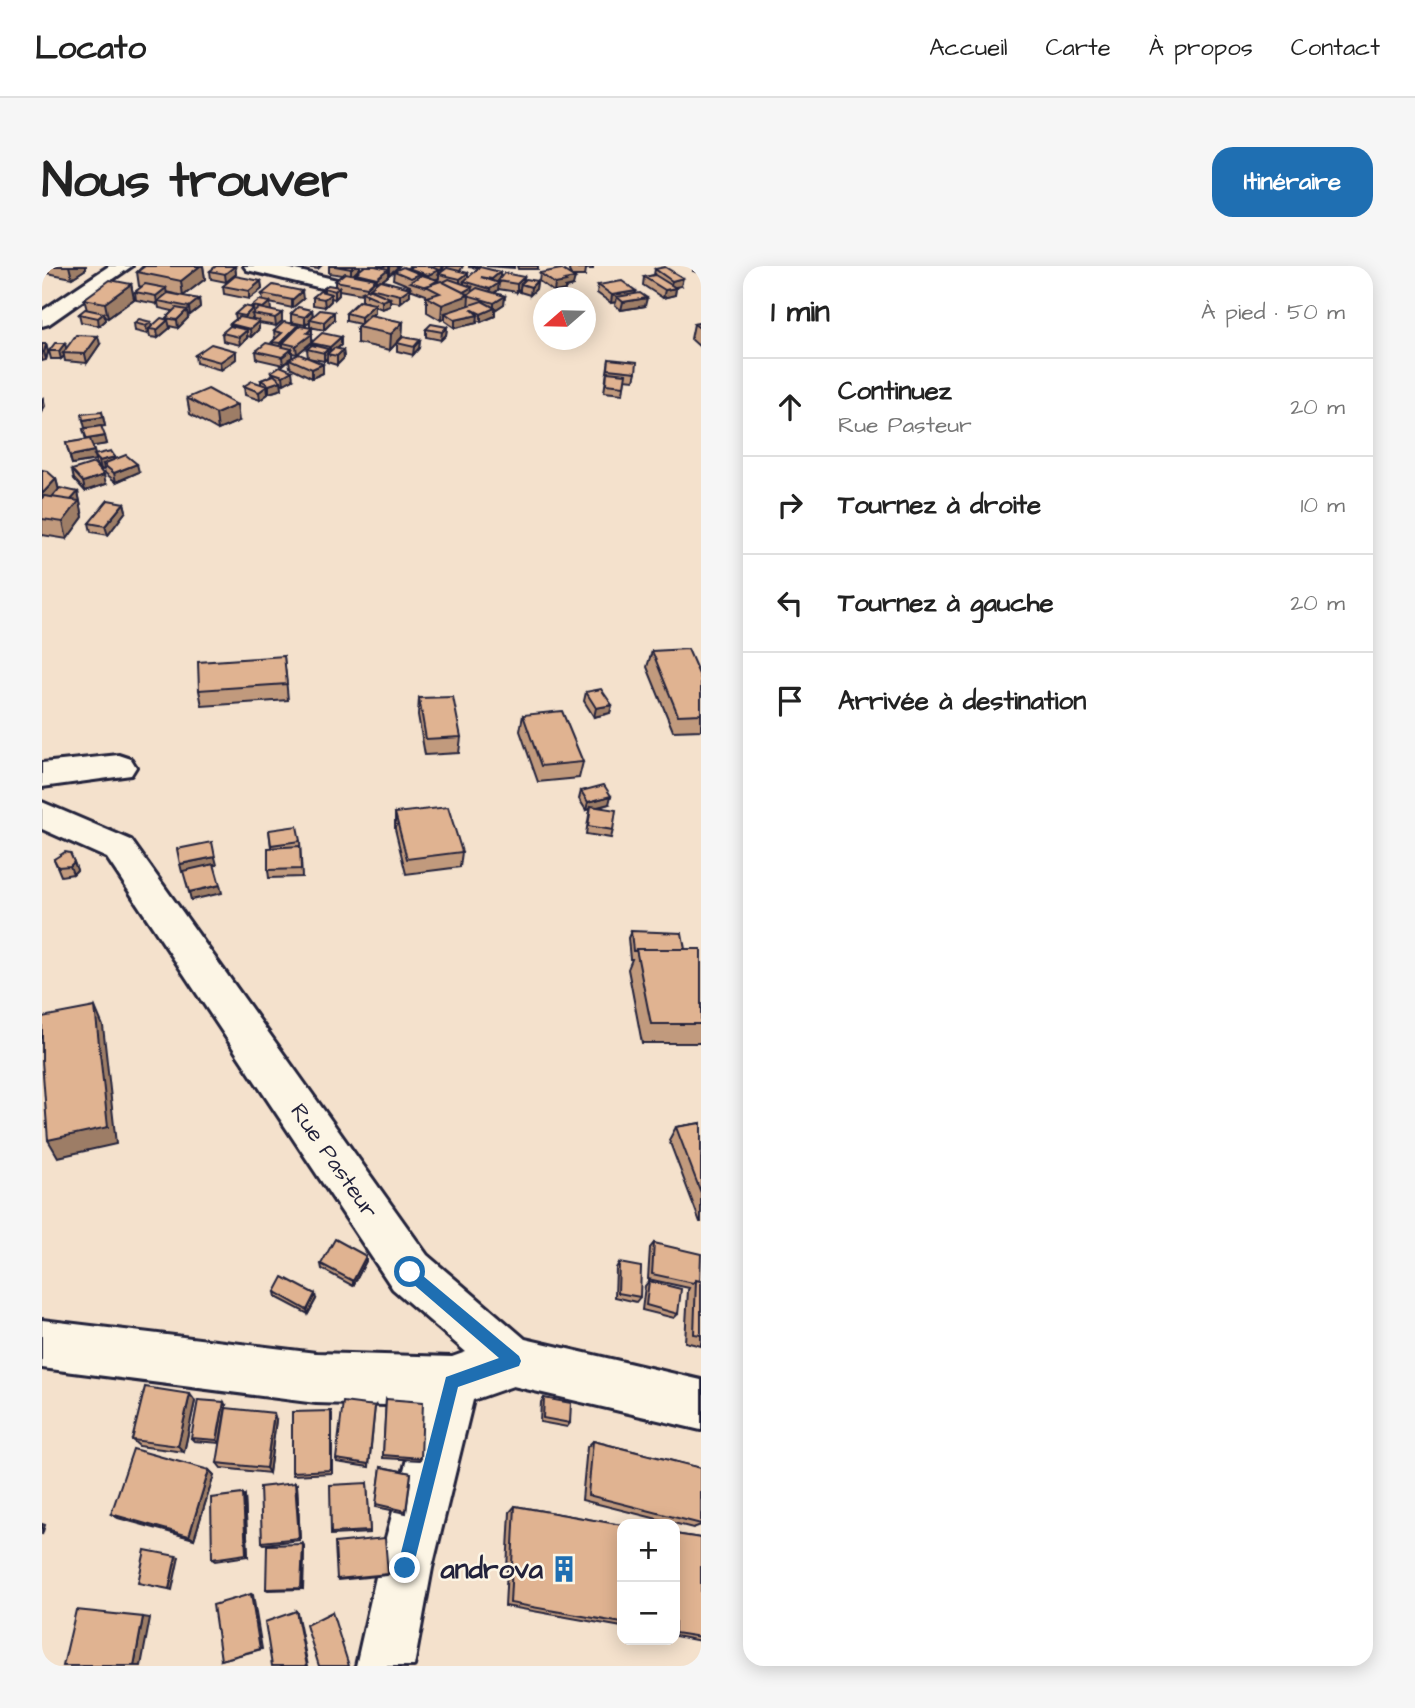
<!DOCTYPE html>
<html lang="fr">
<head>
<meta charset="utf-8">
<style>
	body { margin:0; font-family:"Architects Daughter",sans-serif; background:#f6f6f6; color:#222 }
	.controls { position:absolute; right:21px; bottom:21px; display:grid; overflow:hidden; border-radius:14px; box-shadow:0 4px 18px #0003 }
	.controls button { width:63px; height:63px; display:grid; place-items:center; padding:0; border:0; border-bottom:2px solid #e0e0e0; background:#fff; color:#222; font:35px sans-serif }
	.compass { position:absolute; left:491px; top:21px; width:63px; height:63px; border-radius:50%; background:#fff; box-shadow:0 4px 18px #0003; rotate:250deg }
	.stop { position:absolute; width:21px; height:21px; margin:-16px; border:5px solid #1f6fb2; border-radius:50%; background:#fff }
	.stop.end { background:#1f6fb2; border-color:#fff; box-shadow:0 2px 7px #0008 }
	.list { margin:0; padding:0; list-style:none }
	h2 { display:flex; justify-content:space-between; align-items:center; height:91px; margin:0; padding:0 28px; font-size:30px }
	h2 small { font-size:23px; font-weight:400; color:#767676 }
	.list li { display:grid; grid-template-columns:46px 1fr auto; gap:21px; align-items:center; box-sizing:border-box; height:98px; padding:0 28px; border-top:2px solid #e0e0e0 }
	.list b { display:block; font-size:26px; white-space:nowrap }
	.list p { margin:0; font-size:23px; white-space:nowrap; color:#767676 }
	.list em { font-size:23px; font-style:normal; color:#767676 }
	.icon { flex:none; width:38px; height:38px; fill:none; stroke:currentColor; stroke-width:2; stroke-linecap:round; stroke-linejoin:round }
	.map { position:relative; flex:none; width:659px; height:1400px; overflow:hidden; border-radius:21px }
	header { display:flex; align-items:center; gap:42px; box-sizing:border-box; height:98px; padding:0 35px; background:#fff; border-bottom:2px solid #e0e0e0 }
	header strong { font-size:33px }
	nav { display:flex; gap:38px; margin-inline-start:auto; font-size:24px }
	.intro { display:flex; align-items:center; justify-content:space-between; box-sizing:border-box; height:168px; padding:0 42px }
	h1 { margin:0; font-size:49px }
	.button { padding:18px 32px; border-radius:21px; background:#1f6fb2; color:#fff; font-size:24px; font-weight:700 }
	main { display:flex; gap:42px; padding:0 42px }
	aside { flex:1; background:#fff; border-radius:21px; box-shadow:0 4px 18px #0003 }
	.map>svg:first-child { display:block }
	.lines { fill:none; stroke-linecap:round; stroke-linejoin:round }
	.minor-casing { stroke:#22223b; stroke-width:6 }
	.minor { fill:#fcf5e5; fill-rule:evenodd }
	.wall { fill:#c19a7d; stroke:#22223b; stroke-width:2 }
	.shaded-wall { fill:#9d7d66; stroke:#22223b; stroke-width:2 }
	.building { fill:#e0b391; stroke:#22223b; stroke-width:2 }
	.route { fill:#1f6fb2 }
	.labels { text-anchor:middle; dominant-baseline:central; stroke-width:5; stroke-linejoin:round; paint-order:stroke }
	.street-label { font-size:23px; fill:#22223b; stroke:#fcf5e5 }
	.near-poi-label { font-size:28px; font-weight:bold; fill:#22223b; stroke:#fcf5e5; text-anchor:end }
</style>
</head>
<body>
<header>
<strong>Locato</strong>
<nav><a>Accueil</a><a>Carte</a><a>À propos</a><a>Contact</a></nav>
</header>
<div class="intro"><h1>Nous trouver</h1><a class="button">Itinéraire</a></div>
<main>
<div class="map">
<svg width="659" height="1400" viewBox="0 0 659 1400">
	<rect width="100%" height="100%" fill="#f4e1cc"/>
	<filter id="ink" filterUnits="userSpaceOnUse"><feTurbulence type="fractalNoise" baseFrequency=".0143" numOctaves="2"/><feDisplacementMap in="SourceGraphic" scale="14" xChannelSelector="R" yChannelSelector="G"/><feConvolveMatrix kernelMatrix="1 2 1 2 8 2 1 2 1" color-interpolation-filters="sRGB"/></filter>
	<g filter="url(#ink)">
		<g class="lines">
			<defs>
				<path id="minor" d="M67,0H90L7,58L0,60V45Z
					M202,0H237L299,15L302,19L292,25L205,4Z
					M77,489L89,493L94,501L89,509L0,521V497Z
					M0,536L89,574L385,989L483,1073L659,1114V1164L471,1120L431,1134L390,1302L372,1400H314L336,1302L379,1140L274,1137L0,1102V1054L274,1087L410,1091L424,1086L351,1023L65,592L0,563Z"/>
			</defs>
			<use href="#minor" class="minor-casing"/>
			<use href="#minor" class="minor"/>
		</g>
		<path class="wall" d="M0,0H44V3L30,12L0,6Z
			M101,0H161L163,13L141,30L124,26L125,28L157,33L158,41L148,49L145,48L146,52L136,62L127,60L128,62L116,72L108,71L107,66L105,68L93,65L92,57L109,56V60L124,53V52L131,45L117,42L116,37L115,38L94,34L93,26L100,21L97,20L95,6Z
			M193,0L194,8L184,16L169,13L168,5Z
			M256,0H279L276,3Z
			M287,0H318V2L311,9H314V7L322,1L321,0H357L347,9H346V10L340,15L368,22V29L358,37L348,35V40L340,43L333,40V46L329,50L361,56L360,71L348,84L315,77V61L318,58L304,55V47L325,36L320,34V28L297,24V29L293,33L289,32V35L283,41L271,39V31L282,26V22L293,20V15L300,9L287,7Z
			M366,0H401L399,4H397V8L401,4L402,0H421L418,5L426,12L437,2L427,1V0H438L437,2L458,6V12L482,11V16L495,15L494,23L488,29L478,26V22L475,26L456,23V24L453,27L463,30L462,38L453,44V50L439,56L435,54V57L413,62L403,55V52L399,54L385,46V36L384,35V29L368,23V20L351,13L352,5L366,4V2L368,1Z
			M444,0H472V2Z
			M475,0H496V3H476Z
			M528,0H551V3H544L543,10H530L531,20L523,22V24L512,26L497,15L498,7L529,9L527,5Z
			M652,0H659V7L651,5Z
			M613,3L639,20L634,21L633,29L621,32L601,19L602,11L612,9Z
			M219,15L220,23L207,33L182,28L181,20Z
			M89,18L92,33L66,52L62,51L63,55L57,60L39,56L37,48L45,44L42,33Z
			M556,19L594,25L593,28L603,40L579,44L573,39L574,36L569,37L555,27Z
			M220,28L261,33L250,42L228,37V45L240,55L234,60L217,57V63L209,71L205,70V72L198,79L181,75L180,67L188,61V58L194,53L193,48L210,42V40L221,35Z
			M270,44L271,50L292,54L282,64L268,61V55L263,59L249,56V48Z
			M659,57V82L649,73L652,58Z
			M405,61L404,69L399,74L384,71V63Z
			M256,62H270V76L299,71V79L295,83L301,84L302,92L295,99L285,96V92L282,95L266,92L265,83L269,80V77L255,88L250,87V91L281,98V107L270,112L248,101L247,94L241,99L215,93L214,85L231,78L230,76L233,73L232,65Z
			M378,74L377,82L371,89L355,85V77Z
			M0,78H4L6,86L4,94L0,95Z
			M58,78L45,97L23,95L22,90L19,93H9L7,85Z
			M194,85V93L179,104L154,97L153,89Z
			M567,93L594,106L592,114L583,113L581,128L562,126Z
			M229,106L251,113L242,118L239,117L240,123L227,127L226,126V128L218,134L203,129L202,120L219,118V114L230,110Z
			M145,132L197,155L176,164L148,148Z
			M60,146L63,160H59L65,178L50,180L53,189L73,191V194L97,206L74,216L63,207L62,203L59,204L54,197V194L30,198L24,177L44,174L41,163L56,160L43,162Z
			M0,204L14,213L17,224L36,226L41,251L25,273L0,269Z
			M30,204L64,218L43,225L32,213Z
			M82,237L84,245L66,269L49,266L47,257Z
			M610,385L659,413V464L631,465L605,401Z
			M242,390L246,434L160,440L157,424Z
			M544,426L570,439L568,447L552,451L542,435Z
			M377,432L419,471L417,487L383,489L376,449Z
			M481,449L541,496L537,512L496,516L478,465Z
			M539,525L567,538L557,541L571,564L569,572L544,568L548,543L544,544L537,533Z
			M353,547L420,586L418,601L364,608L353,563Z
			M227,564L258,575L260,611L227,612L226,604L229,581Z
			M28,587L35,604L31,608L19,610L12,593Z
			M589,665L643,683H659V777H600L586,703L590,693H588L586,672Z
			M659,857V956H658L627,874L634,861Z
			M612,977L659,1015V1080L643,1076L646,1024L647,1022L606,1013L608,982Z
			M324,990V995L311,1020L280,1003L279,998Z
			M577,997L598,1031L594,1036L573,1031L574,1002Z
			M607,1015L636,1048L632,1052L600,1044L603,1020Z
			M233,1026L274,1033L266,1048L234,1031Z
			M502,1132L528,1157L525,1161L498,1156L499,1136Z
			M344,1133L379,1192L378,1194L341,1192Z
			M153,1135L142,1186L97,1180L90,1174Z
			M184,1140L178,1177L152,1175L149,1172Z
			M333,1140L327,1201L295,1196L294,1193Z
			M290,1149V1207L251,1209L250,1206Z
			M234,1154L227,1207L179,1202L175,1197Z
			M551,1175L659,1202V1259L651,1262L540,1234L545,1181Z
			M339,1201L369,1207L364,1247L334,1241Z
			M167,1204L172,1209L152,1273L76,1252L69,1248Z
			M325,1217L328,1267L289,1269V1267Z
			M255,1219L258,1274L222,1278L220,1276Z
			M203,1230L206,1290L173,1295L170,1293Z
			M473,1240L580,1259V1361L463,1340L468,1246Z
			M633,1268L659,1272V1375L633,1370Z
			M261,1278L262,1280L261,1323L226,1324L224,1323Z
			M346,1308L345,1309L296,1314L295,1313Z"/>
		<path class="shaded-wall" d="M27,0H44V3L30,12Z
			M158,0H161L163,13L141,30L139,15Z
			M193,0L194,8L184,16L183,8Z
			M312,0H318V2L309,11V3Z
			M348,0H357L347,9V1Z
			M346,3V10L334,19L335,12Z
			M397,4V12L385,17L386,9Z
			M458,6V14L449,21L450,13Z
			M426,7V15H422V18L418,21V13Z
			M482,11L481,18H479L478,22L475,26V18Z
			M533,12L531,20L523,22V24L512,26L513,18L522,14Z
			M641,12L639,20L628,22L630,15Z
			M334,13V21L328,22V26L325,29V21Z
			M219,15L220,23L207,33V25Z
			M495,15L494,23L488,29L489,21Z
			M457,17L456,24L447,30L448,23Z
			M89,18L92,33L66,52L63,37Z
			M297,21V29L293,33V25Z
			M430,21L429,29L427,30L426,44L403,47V52L399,54L400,39Z
			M124,22L125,30L116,35V37L115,38L114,30Z
			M368,22V29L358,37V29Z
			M634,22L633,29L621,32L623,24Z
			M260,25L261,33L250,42V34Z
			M594,25L592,33L575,31L574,36L569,37L570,29Z
			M289,28V35L283,41L282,33Z
			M463,30L462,38L453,44V50L439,56V48L452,42V37Z
			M348,32V40L340,43V35Z
			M605,32L603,40L579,44L581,36Z
			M157,33L158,41L148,49L147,41Z
			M228,36L229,44L222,50L221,42Z
			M333,38V46L319,59V51Z
			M211,42L212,48H210L211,52L204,58L203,50Z
			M145,44L146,52L136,62L135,54Z
			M270,44L271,52L268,53V55L263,59V51Z
			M292,46V54L282,64V56Z
			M62,47L63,55L57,60L56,52Z
			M240,47V55L234,60L233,52Z
			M436,49L435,57L413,62V54Z
			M126,54L128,62L116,72L115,64Z
			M217,55V63L209,71L208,63Z
			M109,56L110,63H107V66L105,68L104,60Z
			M361,56L360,71L348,84L349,68Z
			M256,59V67L241,77V82L239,85L238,77Z
			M405,61L404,69L399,74L400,66Z
			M270,62V76L255,88L254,80Z
			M205,64V72L198,79L197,71Z
			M56,70L58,78L45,97L43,88Z
			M299,71V79L288,89V81Z
			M378,74L377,82L371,89L372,81Z
			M23,77L25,86L21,87L22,90L19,93L17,85Z
			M4,78L6,86L4,94L2,86Z
			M250,83V91L241,99L240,91Z
			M286,83L285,92L282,95V87Z
			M301,84L302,92L295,99V90Z
			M194,85V93L179,104L178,96Z
			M281,98V107L270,112V103Z
			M250,105L251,113L242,118L241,110Z
			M239,115L240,123L227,127V119Z
			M225,120L226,128L218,134L217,126Z
			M1,132L3,140L0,145V133Z
			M195,139L197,155L176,164L174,148Z
			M61,151L63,160L43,162L41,154Z
			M63,170L65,178L47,181L45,173Z
			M52,185L54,194L30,198L28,190Z
			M73,191L75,200L61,198L62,203L59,204L57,195Z
			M95,198L97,206L74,216L72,207Z
			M62,209L64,218L43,225L41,216Z
			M14,213L18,229L0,236V228Z
			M36,226L41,251L25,273L21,256L24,239Z
			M82,237L84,245L66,269L63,260Z
			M570,439L568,447L552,451L554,442Z
			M569,530L567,538L544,544L546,536Z
			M173,591L175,599L140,606L138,598Z
			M32,596L35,604L31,608L28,600Z
			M178,619L180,627L149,634L147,626Z
			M53,741L61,760L74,878L16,891L6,874Z
			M324,990V995L311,1020V1015Z
			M273,1028L274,1033L266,1048L265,1044Z
			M148,1128L153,1135L142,1186L136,1180Z
			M182,1136L184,1140L178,1177L175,1174Z
			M232,1147L234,1154L227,1207L224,1202Z
			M167,1204L172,1209L152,1273L147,1270Z
			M253,1217L255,1219L258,1274L257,1272Z
			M201,1228L203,1230L206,1290L204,1288Z
			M0,1258L3,1259L0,1269Z
			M261,1278L262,1280L261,1323L259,1322Z
			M134,1290L137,1291L130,1324L127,1323Z
			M209,1328L211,1329L220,1383L179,1394Z
			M254,1345L255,1346L266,1400H265Z
			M101,1351L108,1352L99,1400H92Z"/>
		<path class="building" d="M103,0H158L139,15L95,6Z
			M174,0H193L183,8L168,5Z
			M293,0H312L309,3Z
			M323,0H333L346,3L335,12L314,7Z
			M371,0H387L397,4L386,9L366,2Z
			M529,0H543L544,2H530Z
			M361,1L378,8L369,12L352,5Z
			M438,1L458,6L450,13L439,11L457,17L448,23L422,15Z
			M623,1L641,12L630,15L613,3Z
			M405,2L426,7L418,13L397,8Z
			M519,3L533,12L522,14L524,16L513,18L498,7Z
			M303,7L334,13L325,21L293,15Z
			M462,7L482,11L475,18L456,15Z
			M380,9L396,14L384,21L368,16Z
			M613,9L634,22L623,24L602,11Z
			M193,10L219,15L207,25L181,20Z
			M407,13L430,21L421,26L401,16Z
			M484,13L495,15L489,21L479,18Z
			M68,14L89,18L63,37L42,33Z
			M338,14L368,22L358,29L328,22Z
			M399,15L427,29L400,39L385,31L398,27L384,20Z
			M580,15L594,25L570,29L556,19Z
			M103,18L124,22L114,30L93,26Z
			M231,19L260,25L250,34L220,28Z
			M286,19L297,21L293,25L282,22Z
			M435,22L463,30L452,37L425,29Z
			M327,23L348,32L340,35L320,26Z
			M278,25L289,28L282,33L271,31Z
			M126,27L157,33L147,41L116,35Z
			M598,27L605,32L581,36L575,31Z
			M217,34L228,36L221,42L210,40Z
			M317,35L333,38L319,51L304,47Z
			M440,35L453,42L439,48L429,43L436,49L413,54L403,47Z
			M202,40L211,42L203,50L193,48Z
			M256,41L270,44L263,51L249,48Z
			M134,42L145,44L135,54L124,52Z
			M217,42L240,47L233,52L210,48Z
			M43,43L62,47L56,52L37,48Z
			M278,44L292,46L282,56L268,53Z
			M328,49L361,56L349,68L315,61Z
			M197,51L217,55L208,63L188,58Z
			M119,52L126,54L115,64L107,63Z
			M97,53L109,56L104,60L92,57Z
			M242,56L256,59L238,77L230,76L240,67L232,65Z
			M659,57V63L652,58Z
			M389,58L405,61L400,66L384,63Z
			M188,60L205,64L197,71L180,67Z
			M258,60L270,62L265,67L270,68L254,80L241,77Z
			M280,67L299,71L288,81L269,77Z
			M34,69L56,70L43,88L21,87Z
			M361,71L378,74L372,81L355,77Z
			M13,77H23L17,85H7Z
			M224,77L250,83L240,91L214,85Z
			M0,78H4L2,86H0Z
			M169,78L194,85L178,96L153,89Z
			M270,79L286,83L282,87L265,83Z
			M292,82L301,84L295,90L285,88Z
			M257,88L281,98L270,103L247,93Z
			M567,93L595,96L594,106L566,103Z
			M238,100L250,105L241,110L229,106Z
			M565,106L584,108L582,120L564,118Z
			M232,109L239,115L227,119L219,114Z
			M210,115L225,120L217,126L202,120Z
			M166,123L195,139L174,148L145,132Z
			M60,146L61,151L41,154L40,148Z
			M59,160L63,170L45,173L41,163Z
			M48,173L52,185L28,190L24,177Z
			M69,185L73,191L57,195L52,189Z
			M84,189L95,198L72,207L61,198Z
			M52,197L62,209L41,216L30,204Z
			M0,204L5,205L14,213L0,228Z
			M18,222L36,226L29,234L10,231Z
			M2,230L37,235L21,256L0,253V232Z
			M66,234L82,237L63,260L47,257Z
			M646,383L659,413V448L636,449L610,385Z
			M242,390L245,418L157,424L156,396Z
			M559,423L570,439L554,442L544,426Z
			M411,431L419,471L384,473L377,432Z
			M520,445L541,496L499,500L481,449Z
			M562,519L569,530L546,536L539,525Z
			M549,540L574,544L571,564L546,560Z
			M406,541L420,586L365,593L353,547Z
			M255,560L258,575L229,579L227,564Z
			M170,576L173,591L138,598L135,583Z
			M258,580L259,603L226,604V582Z
			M23,586L28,587L32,596L28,600L16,601L12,593Z
			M172,598L178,619L147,626L141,605Z
			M589,665L640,667L643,683H594L593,685H591Z
			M594,683H659V758H609Z
			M53,741L66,861L6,874L0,795V751Z
			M659,857V927L634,861Z
			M293,973L324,990L311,1015L279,998Z
			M612,977L659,988L658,1015L654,1014L651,1017L610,1008Z
			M577,997L599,1001L598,1031L576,1027Z
			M241,1011L273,1028L265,1044L233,1026Z
			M654,1014L659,1015V1069L652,1068Z
			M607,1015L639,1023L636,1048L604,1039Z
			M103,1121L148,1128L136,1180L90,1174Z
			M502,1132L529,1137L528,1157L501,1152Z
			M344,1133L381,1136L379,1192L341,1189Z
			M156,1134L182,1136L175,1174L149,1172Z
			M301,1136L333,1140L327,1198L294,1193Z
			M184,1142L232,1147L224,1202L175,1197Z
			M289,1145V1204L250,1206V1146Z
			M551,1175L659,1202V1258L546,1229Z
			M91,1183L167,1204L147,1270L69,1248Z
			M339,1201L369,1207L364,1245L334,1238Z
			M253,1217L257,1272L220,1276L218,1221Z
			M325,1217L328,1265L289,1267L288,1219Z
			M201,1228L204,1288L170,1293L169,1232Z
			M473,1240L580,1259V1357L468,1337Z
			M633,1268L659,1272V1371L633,1367Z
			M343,1272L346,1308L295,1313L293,1277Z
			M261,1278L259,1322L224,1323L225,1279Z
			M103,1284L134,1290L127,1323L96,1317Z
			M209,1328L218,1383L179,1394L171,1339Z
			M34,1344L101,1351L92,1400H21Z
			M254,1345L265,1400H230L223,1356Z
			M290,1346L307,1400H277L264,1359Z"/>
	</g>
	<path class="route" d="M368,999L477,1090L479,1095L477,1100L416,1121L371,1302L363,1310L355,1302L404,1111L457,1092L363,1011V1001Z"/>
	<defs>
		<symbol id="building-bare" viewBox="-9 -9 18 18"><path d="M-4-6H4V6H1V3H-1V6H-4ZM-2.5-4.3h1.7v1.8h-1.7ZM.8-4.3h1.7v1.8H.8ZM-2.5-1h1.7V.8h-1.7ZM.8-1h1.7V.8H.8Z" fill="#1f6fb2" stroke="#fcf5e5" stroke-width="2.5" paint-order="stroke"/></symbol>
	</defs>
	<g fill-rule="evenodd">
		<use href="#building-bare" x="503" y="1284" width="38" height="38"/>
	</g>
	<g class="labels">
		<g class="street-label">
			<text transform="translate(292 895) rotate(55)">Rue Pasteur</text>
		</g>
		<g class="near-poi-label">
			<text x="501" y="1303">androva</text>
		</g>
	</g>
</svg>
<div class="controls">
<button>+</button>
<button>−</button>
</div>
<svg class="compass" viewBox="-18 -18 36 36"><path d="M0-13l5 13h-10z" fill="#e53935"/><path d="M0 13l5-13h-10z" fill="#767676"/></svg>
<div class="stop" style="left:368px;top:1006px"></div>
<div class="stop end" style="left:363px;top:1302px"></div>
</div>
<aside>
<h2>1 min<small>À pied · 50 m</small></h2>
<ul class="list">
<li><svg class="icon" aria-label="ahead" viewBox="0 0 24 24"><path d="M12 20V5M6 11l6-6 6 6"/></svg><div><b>Continuez</b><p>Rue Pasteur</p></div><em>20 m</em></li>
<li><svg class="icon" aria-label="right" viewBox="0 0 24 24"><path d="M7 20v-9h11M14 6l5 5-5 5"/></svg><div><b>Tournez à droite</b></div><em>10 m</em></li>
<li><svg class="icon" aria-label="left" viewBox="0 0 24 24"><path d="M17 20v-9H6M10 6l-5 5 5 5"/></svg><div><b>Tournez à gauche</b></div><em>20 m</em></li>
<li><svg class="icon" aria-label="arrive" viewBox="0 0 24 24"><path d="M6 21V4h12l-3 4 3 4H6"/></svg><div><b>Arrivée à destination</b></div></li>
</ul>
</aside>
</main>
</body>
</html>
